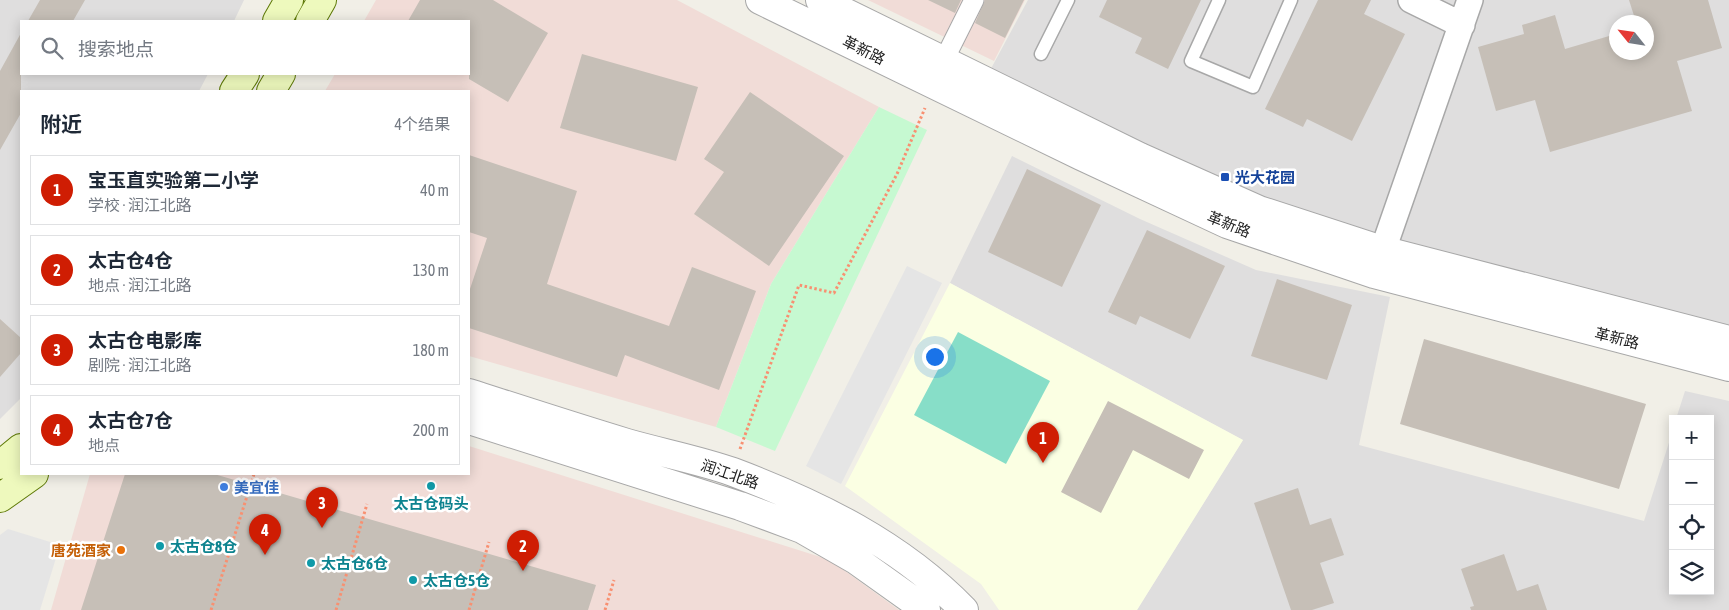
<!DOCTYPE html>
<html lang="zh">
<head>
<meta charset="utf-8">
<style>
	body { margin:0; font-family:"Asap Condensed","Noto Sans SC",sans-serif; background:#f2f2f3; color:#1f2937 }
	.controls { position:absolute; right:15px; bottom:15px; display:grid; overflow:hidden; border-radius:0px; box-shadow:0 2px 12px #0003 }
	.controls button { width:45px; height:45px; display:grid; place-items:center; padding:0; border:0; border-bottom:1px solid #e0e1e3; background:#fff; color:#1f2937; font:25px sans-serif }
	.compass { position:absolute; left:1609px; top:15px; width:45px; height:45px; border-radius:50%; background:#fff; box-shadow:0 2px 12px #0003; rotate:300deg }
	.you { position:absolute; left:934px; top:356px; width:18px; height:18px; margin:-12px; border:4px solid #fff; border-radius:50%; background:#1a73e8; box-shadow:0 0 0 8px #1a73e833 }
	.badge { display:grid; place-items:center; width:32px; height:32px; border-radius:50%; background:#cf1d03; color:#fff; font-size:16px; font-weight:700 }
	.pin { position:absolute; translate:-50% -41px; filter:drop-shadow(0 1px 2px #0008) }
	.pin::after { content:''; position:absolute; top:26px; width:18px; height:15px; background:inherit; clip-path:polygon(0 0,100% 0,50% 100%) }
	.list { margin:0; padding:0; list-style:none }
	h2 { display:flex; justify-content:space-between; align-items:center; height:65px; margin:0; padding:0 20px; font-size:21px }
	h2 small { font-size:16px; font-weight:400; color:#747a83 }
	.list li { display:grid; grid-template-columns:32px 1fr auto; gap:15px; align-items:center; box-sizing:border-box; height:70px; margin:0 10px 10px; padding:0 10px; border:1px solid #e0e1e3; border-radius:0px }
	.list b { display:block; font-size:19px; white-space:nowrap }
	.list p { margin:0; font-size:16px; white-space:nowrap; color:#747a83 }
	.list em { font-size:16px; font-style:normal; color:#747a83 }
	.icon { flex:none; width:28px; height:28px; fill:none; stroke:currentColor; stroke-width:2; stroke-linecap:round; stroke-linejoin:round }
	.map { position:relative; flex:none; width:1729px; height:610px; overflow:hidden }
	.search { position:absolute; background:#fff; box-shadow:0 2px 12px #0003; left:20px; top:20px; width:450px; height:55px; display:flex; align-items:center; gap:12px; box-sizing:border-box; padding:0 18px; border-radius:0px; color:#747a83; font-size:19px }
	.panel { position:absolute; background:#fff; box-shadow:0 2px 12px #0003; left:20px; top:90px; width:450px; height:385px; border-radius:0px }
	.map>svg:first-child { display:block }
	.residential { fill:#dfdede; fill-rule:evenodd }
	.commercial { fill:#f1dcd7 }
	.education { fill:#fbffe3 }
	.park { fill:#c6f9d1 }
	.pitch { fill:#87dec8 }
	.parking { fill:#e5e5e5 }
	.building { fill:#c6bfb7 }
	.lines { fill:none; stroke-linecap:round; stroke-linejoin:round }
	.service-casing { stroke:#a8a8a8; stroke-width:15 }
	.pedestrian-casing { stroke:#a8a8a8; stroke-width:21 }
	.minor-casing { stroke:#a8a8a8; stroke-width:28 }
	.tertiary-casing { stroke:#a8a8a8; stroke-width:30 }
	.secondary-casing { stroke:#5e7906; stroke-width:30 }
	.path { stroke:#f89071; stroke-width:3; stroke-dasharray:2.5 2.5; stroke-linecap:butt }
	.service { stroke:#fff; stroke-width:12 }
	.pedestrian { stroke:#fff; stroke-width:19 }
	.minor { stroke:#fff; stroke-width:25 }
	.tertiary { stroke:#fff; stroke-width:28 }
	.secondary { stroke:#eef9bd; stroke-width:28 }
	.transit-dot { fill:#1a4fb4; stroke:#fff; stroke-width:2 }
	.culture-dot { fill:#0f9aa8; stroke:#fff; stroke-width:2 }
	.shop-dot { fill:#3f7fe0; stroke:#fff; stroke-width:2 }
	.food-dot { fill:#e8710a; stroke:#fff; stroke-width:2 }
	.labels { text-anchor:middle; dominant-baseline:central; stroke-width:5; stroke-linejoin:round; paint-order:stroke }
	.street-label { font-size:15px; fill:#212121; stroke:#fff }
	.transit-label { font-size:15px; font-weight:bold; fill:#164399; stroke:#fff; text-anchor:start }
	.shop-label { font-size:15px; font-weight:bold; fill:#366cbe; stroke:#fff; text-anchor:start }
	.culture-label { font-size:15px; font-weight:bold; fill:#0d838f; stroke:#fff; text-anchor:start }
	.food-label { font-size:15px; font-weight:bold; fill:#c56008; stroke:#fff; text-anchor:end }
</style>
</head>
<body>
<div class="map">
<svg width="1729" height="610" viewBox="0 0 1729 610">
	<rect width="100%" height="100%" fill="#f1efe7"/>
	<path class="residential" d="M0,0H244L234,21H21V74H208L199,91H21V398L0,419Z
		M1028,0H1729V338L1600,307L1262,199L987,76ZM1616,22H1646V52H1616Z
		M1012,156L1140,219L1256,270L1390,297L1359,445L1644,521L1673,430V591H1710V419H1676L1685,391L1729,401V610H1137L1243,440L950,283Z"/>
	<path class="commercial" d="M376,0H677L879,107L771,284L716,427L469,356V91H325L335,74H469V21H364Z
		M868,0H1025L994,61Z
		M469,446L830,560L899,610H51L90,474H469Z"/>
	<path class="education" d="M950,283L1243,440L1137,610H999L981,584L845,486Z"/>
	<path class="park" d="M879,107L927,130L775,451L716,427L771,284Z"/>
	<path class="pitch" d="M958,332L1050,381L1006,464L914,415Z"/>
	<path class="parking" d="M907,266L942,283L841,484L806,466Z
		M8,529L60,545L40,610H0V535Z"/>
	<path class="building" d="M40,0H85L73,21H28Z
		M420,0H493L548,33L508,102L469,79V21H408Z
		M928,0H961L955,13Z
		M985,0H1024L1005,38L975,23Z
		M1107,0H1201L1168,69L1135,53L1142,38L1099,17Z
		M1318,0H1371L1364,14L1405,34L1352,141L1307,119L1303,127L1265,109Z
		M1629,0H1708L1722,48L1677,61L1692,111L1550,152L1535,100L1496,111L1478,47L1524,34L1522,25L1555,15L1565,49L1616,34V52H1646V22H1636Z
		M21,33V113L0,150V71Z
		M582,54L698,87L676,161L560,128Z
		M750,92L844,156L769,266L694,214L724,172L704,159Z
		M469,155L577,191L547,284L669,326L692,267L756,291L719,390L625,355L617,377L469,328V292L487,238L469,232Z
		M1027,169L1101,205L1062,287L988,252Z
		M1147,230L1225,266L1190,339L1140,316L1136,325L1108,312Z
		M1277,279L1352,305L1327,380L1251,356Z
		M0,319L21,338V353L0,377Z
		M1424,339L1646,404L1619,489L1400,424Z
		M1108,401L1204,450L1189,479L1133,450L1101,513L1061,492Z
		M125,474H214L596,585L588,610H81Z
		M1298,488L1310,525L1331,518L1344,555L1320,563L1334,603L1312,610H1291L1254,503Z
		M1504,554L1517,591L1538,584L1547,610H1471L1470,607L1474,606L1461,569Z"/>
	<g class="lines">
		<defs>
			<path id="service" d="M1219,0L1191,61L1253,87L1291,0
				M1041,54L1068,0"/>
			<path id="pedestrian" d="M944,60L974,0"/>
			<path id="minor" d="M1411,0L1462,25
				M1376,270L1470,0"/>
			<path id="tertiary" d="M760,0L1081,156L1227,224L1374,274L1729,367
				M820,0L1140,157L1259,210L1382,250L1729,340
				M469,393C522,410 574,427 627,443C662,453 699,460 733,472C818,504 900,544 964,610
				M469,420L740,506L802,529L856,560L926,610"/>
			<path id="secondary" d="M277,21L289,0
				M310,21L322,0
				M234,91L245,74
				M271,91L281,74
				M0,465L21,448
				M0,498L34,474"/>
		</defs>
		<use href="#service" class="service-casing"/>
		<use href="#pedestrian" class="pedestrian-casing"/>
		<use href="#minor" class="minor-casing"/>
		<use href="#tertiary" class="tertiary-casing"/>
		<use href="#secondary" class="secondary-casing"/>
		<path class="path" d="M740,449L799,285L834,293L897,174L925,108
			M211,610L254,474
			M336,610L367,504
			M469,610L489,542
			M605,610L614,580"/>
		<use href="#service" class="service"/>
		<use href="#pedestrian" class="pedestrian"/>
		<use href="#minor" class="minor"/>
		<use href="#tertiary" class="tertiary"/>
		<use href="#secondary" class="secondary"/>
	</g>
	<rect class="transit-dot" x="1220" y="172" width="10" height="10" rx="2.5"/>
	<g class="culture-dot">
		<circle cx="431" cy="486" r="5"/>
		<circle cx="160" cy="546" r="5"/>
		<circle cx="311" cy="563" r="5"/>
		<circle cx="413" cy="580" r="5"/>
	</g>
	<circle class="shop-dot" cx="224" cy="487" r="5"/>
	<circle class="food-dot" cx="121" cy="550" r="5"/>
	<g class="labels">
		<g class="street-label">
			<text transform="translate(864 50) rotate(26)">革新路</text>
			<text transform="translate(1229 224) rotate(22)">革新路</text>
			<text transform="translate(1617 338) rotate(14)">革新路</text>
			<text transform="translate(730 474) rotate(19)">润江北路</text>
		</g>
		<g class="transit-label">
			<text x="1235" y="177">光大花园</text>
		</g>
		<g class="shop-label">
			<text x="234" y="487">美宜佳</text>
		</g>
		<g class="culture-label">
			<text x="431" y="503" text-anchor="middle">太古仓码头</text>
			<text x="170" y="546">太古仓8仓</text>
			<text x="321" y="563">太古仓6仓</text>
			<text x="423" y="580">太古仓5仓</text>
		</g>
		<g class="food-label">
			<text x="111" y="550">唐苑酒家</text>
		</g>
	</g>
</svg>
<div class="controls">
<button>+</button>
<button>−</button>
<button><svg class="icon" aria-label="locate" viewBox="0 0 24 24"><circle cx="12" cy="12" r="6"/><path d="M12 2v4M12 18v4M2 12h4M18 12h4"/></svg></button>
<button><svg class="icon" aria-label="layers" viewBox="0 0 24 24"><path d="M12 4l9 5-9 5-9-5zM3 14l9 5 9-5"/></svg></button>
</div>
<svg class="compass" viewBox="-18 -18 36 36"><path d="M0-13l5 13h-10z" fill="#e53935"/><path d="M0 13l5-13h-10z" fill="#747a83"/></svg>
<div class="you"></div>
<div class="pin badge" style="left:1043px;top:463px">1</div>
<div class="pin badge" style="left:523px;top:571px">2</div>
<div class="pin badge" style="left:322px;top:528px">3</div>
<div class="pin badge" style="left:265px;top:555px">4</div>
<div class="search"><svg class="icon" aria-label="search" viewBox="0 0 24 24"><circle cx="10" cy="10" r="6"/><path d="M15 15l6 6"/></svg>搜索地点</div>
<section class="panel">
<h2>附近<small>4个结果</small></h2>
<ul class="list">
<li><span class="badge">1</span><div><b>宝玉直实验第二小学</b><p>学校 · 润江北路</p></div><em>40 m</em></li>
<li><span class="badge">2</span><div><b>太古仓4仓</b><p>地点 · 润江北路</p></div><em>130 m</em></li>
<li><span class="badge">3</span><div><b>太古仓电影库</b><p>剧院 · 润江北路</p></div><em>180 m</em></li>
<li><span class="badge">4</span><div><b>太古仓7仓</b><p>地点</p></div><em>200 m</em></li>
</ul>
</section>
</div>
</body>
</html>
